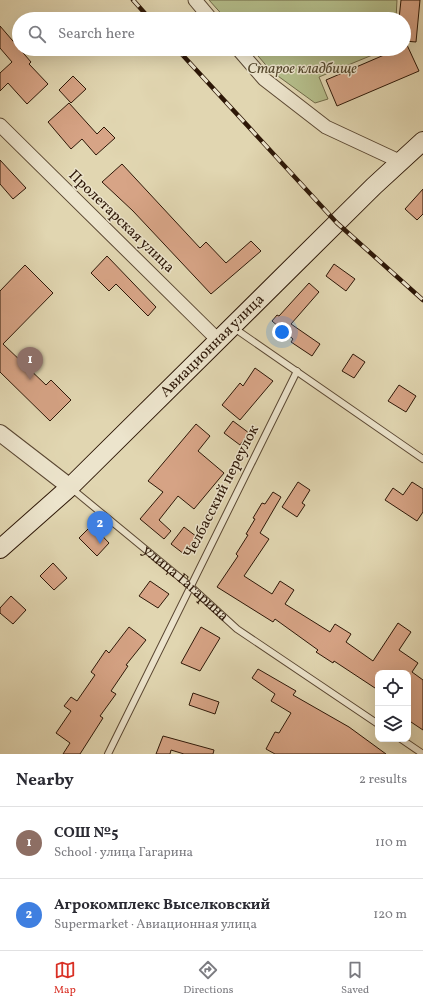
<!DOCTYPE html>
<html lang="en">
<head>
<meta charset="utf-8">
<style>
	body { margin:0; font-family:Vollkorn,serif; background:#f7f7f7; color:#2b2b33 }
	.controls { position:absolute; right:12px; bottom:12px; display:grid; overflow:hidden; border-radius:8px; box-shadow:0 4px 16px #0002 }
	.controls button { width:36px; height:36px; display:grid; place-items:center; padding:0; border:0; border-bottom:1px solid #e1e1e2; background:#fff; color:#2b2b33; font:20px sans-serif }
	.you { position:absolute; left:282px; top:332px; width:14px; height:14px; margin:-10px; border:3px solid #fff; border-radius:50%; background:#1a73e8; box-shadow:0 0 0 6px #1a73e833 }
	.badge { display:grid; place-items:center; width:26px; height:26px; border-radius:50%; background:#d93025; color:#fff; font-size:13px; font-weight:700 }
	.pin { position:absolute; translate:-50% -33px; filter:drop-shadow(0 1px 2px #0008) }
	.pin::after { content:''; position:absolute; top:21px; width:14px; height:12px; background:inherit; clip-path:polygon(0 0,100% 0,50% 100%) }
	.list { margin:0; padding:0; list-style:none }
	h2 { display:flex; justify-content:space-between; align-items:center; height:52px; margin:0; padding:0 16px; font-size:17px }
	h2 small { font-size:13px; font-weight:400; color:#7c7c81 }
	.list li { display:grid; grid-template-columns:26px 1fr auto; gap:12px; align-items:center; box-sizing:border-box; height:72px; padding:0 16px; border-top:1px solid #e1e1e2 }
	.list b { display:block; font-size:15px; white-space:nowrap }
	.list p { margin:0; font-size:13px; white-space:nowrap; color:#7c7c81 }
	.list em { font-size:13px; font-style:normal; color:#7c7c81 }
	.icon { flex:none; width:22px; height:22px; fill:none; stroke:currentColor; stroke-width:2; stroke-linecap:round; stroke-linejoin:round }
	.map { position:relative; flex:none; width:423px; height:754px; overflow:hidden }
	.search { position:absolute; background:#fff; box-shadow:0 4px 16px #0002; left:12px; right:12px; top:12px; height:44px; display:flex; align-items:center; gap:10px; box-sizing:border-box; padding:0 14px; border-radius:22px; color:#7c7c81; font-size:15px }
	.sheet { height:196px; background:#fff }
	nav { display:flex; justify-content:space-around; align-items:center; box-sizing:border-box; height:56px; border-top:1px solid #e1e1e2; background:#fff; font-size:11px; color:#7c7c81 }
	nav a { display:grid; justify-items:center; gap:2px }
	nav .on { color:#d93025 }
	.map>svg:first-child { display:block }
	.green { fill:#b4bd8a; stroke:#706a48 }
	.building { fill:#d7a486; stroke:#2d1707 }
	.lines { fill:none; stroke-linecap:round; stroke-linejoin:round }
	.service-casing { stroke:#5a4732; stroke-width:8 }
	.minor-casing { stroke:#5a4732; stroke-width:15 }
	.tertiary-casing { stroke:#5a4732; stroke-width:18 }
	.secondary-casing { stroke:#2d1707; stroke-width:20 }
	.service { stroke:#ece4cc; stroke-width:6 }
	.minor { stroke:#ece4cc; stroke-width:13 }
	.tertiary { stroke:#ece4cc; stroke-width:16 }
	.secondary { stroke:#ece4cc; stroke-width:18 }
	.rail-casing { stroke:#2d1707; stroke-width:4.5 }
	.rail { stroke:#ece4cc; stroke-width:3; stroke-dasharray:9; stroke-linecap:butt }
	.labels { text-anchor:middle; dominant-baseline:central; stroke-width:3; stroke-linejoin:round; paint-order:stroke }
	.park-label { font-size:15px; font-style:italic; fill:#56492e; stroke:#ece4cc }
	.street-label { font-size:15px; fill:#2d1707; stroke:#ece4cc }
</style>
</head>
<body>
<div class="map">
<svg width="423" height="754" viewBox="0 0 423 754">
	<rect width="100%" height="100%" fill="#e1d6b1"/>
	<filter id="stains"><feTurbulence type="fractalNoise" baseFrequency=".005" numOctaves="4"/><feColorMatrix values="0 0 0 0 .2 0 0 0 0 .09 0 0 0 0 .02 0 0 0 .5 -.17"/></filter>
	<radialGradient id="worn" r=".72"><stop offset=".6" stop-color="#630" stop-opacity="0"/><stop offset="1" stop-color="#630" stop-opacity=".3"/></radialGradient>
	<path class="green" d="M209,0H397L396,19H226Z
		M252,49H387L319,77L328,99L315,103L271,71Z"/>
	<path class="building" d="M401,0H420L416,42L404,41V19H399Z
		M0,26L31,62L29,64L48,84L27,104L8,83L0,91V73L12,62L0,48Z
		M407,45L419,71L337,106L326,80L398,49H404V46Z
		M73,76L86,89L71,103L59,90Z
		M69,103L97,134L104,127L115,138L96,155L82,139L71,149L48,122Z
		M0,160L26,188L13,199L0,184Z
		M122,164L200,248L206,242L226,263L251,241L261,251L211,294L133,211L102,182Z
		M423,189V214L417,220L405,209Z
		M107,256L156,307L148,316L116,284L109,291L91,273Z
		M334,264L355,279L346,291L326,276Z
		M25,265L53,293L3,344L46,385L51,380L71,400L50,421L0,372V291Z
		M309,283L319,292L291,324L320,344L312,356L291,342L293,339L272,321L277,315L279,316Z
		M353,354L365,362L354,378L342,371Z
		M255,368L273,381L240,420L222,405L240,383L243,386Z
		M399,385L416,396L406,412L388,401Z
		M233,421L249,433L240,445L224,433Z
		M196,424L210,436L198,451L224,473L194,509L178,496L159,520L171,531L164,539L140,519L163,492L148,481Z
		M298,482L310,490L302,503L305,505L297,517L282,507Z
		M412,482L423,489V512L417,521L385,500L393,488L403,495Z
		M273,492L281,497L260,533L269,539L244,576L272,594L280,581L294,590L285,604L330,632L335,624L351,634L346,642L373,661L398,623L411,632L399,650L418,663L412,672L423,680V730L408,720V673H378V690L334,661L333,663L316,652L318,650L275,619L273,622L217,587L238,556L236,554L248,535L246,534L255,519L253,518L262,503L265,504Z
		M92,525L109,543L97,556L79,538Z
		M184,527L197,537L184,554L171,544Z
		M53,563L67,578L54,590L40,576Z
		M150,581L169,594L158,608L139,596Z
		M11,596L26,610L13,624L0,613V608Z
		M129,627L146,640L126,665L128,666L111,691L116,694L100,716L103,718L80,754H63L70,743L56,733L71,711L64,706L71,697L77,701L95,675L91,672L106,650L109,653Z
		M201,627L220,638L200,671L181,663Z
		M258,669L296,691L293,695L349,727L386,754H275L266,749L275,732L279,733L291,713L271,701L275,694L252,678Z
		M193,693L219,702L215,714L189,705Z
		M163,736L214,750L213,754H184L171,750L170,754H156Z"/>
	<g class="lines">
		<defs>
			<g id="service">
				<path d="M234,328L423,459"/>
				<path id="s1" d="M71,488L190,586L237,629L378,724"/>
				<path d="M401,739L423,754"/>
				<path d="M108,754L297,371"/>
			</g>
			<path id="minor" d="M195,0L211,19
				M238,49L264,79L326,127L399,161
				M0,125L219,341"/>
			<path id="tertiary" d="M0,433L70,487"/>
			<g id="secondary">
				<path id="s2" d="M0,549L70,487L374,186L423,141"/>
			</g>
		</defs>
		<use href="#service" class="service-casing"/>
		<use href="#minor" class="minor-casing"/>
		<use href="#tertiary" class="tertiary-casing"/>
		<use href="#secondary" class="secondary-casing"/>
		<use href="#service" class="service"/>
		<use href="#minor" class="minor"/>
		<use href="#tertiary" class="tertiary"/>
		<use href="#secondary" class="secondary"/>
		<defs>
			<path id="rail" d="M133,0L150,19
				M177,49L337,223L423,300"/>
		</defs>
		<use href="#rail" class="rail-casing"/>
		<use href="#rail" class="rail"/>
	</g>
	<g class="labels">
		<g class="park-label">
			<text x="302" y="69">Старое кладбище</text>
		</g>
		<g class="street-label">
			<text transform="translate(121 222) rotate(44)">Пролетарская улица</text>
			<text stroke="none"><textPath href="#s2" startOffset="294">Авиационная улица</textPath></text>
			<text transform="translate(222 492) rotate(-63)">Челбасский переулок</text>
			<text stroke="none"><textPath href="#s1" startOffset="149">улица Гагарина</textPath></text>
		</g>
	</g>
	<rect width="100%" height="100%" filter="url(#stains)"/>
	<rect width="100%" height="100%" fill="url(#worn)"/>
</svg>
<div class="controls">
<button><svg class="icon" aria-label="locate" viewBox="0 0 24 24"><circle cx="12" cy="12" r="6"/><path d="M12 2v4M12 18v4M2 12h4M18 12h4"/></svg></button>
<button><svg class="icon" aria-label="layers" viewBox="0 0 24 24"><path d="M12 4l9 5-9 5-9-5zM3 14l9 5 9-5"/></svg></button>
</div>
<div class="you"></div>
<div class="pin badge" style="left:30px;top:380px;background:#8d6e63">1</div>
<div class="pin badge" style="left:100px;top:544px;background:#3f7fe0">2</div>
<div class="search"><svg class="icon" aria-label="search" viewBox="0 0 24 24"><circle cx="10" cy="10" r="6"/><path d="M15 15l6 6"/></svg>Search here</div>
</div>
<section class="sheet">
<h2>Nearby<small>2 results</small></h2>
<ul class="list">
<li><span class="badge" style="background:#8d6e63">1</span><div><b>СОШ №5</b><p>School · улица Гагарина</p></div><em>110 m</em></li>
<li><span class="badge" style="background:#3f7fe0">2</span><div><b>Агрокомплекс Выселковский</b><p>Supermarket · Авиационная улица</p></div><em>120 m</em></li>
</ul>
</section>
<nav>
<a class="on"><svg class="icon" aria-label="map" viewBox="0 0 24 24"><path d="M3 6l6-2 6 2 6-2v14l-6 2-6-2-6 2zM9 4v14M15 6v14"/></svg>Map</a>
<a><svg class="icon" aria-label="directions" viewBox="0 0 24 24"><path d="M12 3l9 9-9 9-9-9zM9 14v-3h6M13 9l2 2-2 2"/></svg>Directions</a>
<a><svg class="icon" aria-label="saved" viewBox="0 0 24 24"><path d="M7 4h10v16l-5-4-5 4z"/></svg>Saved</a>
</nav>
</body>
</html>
